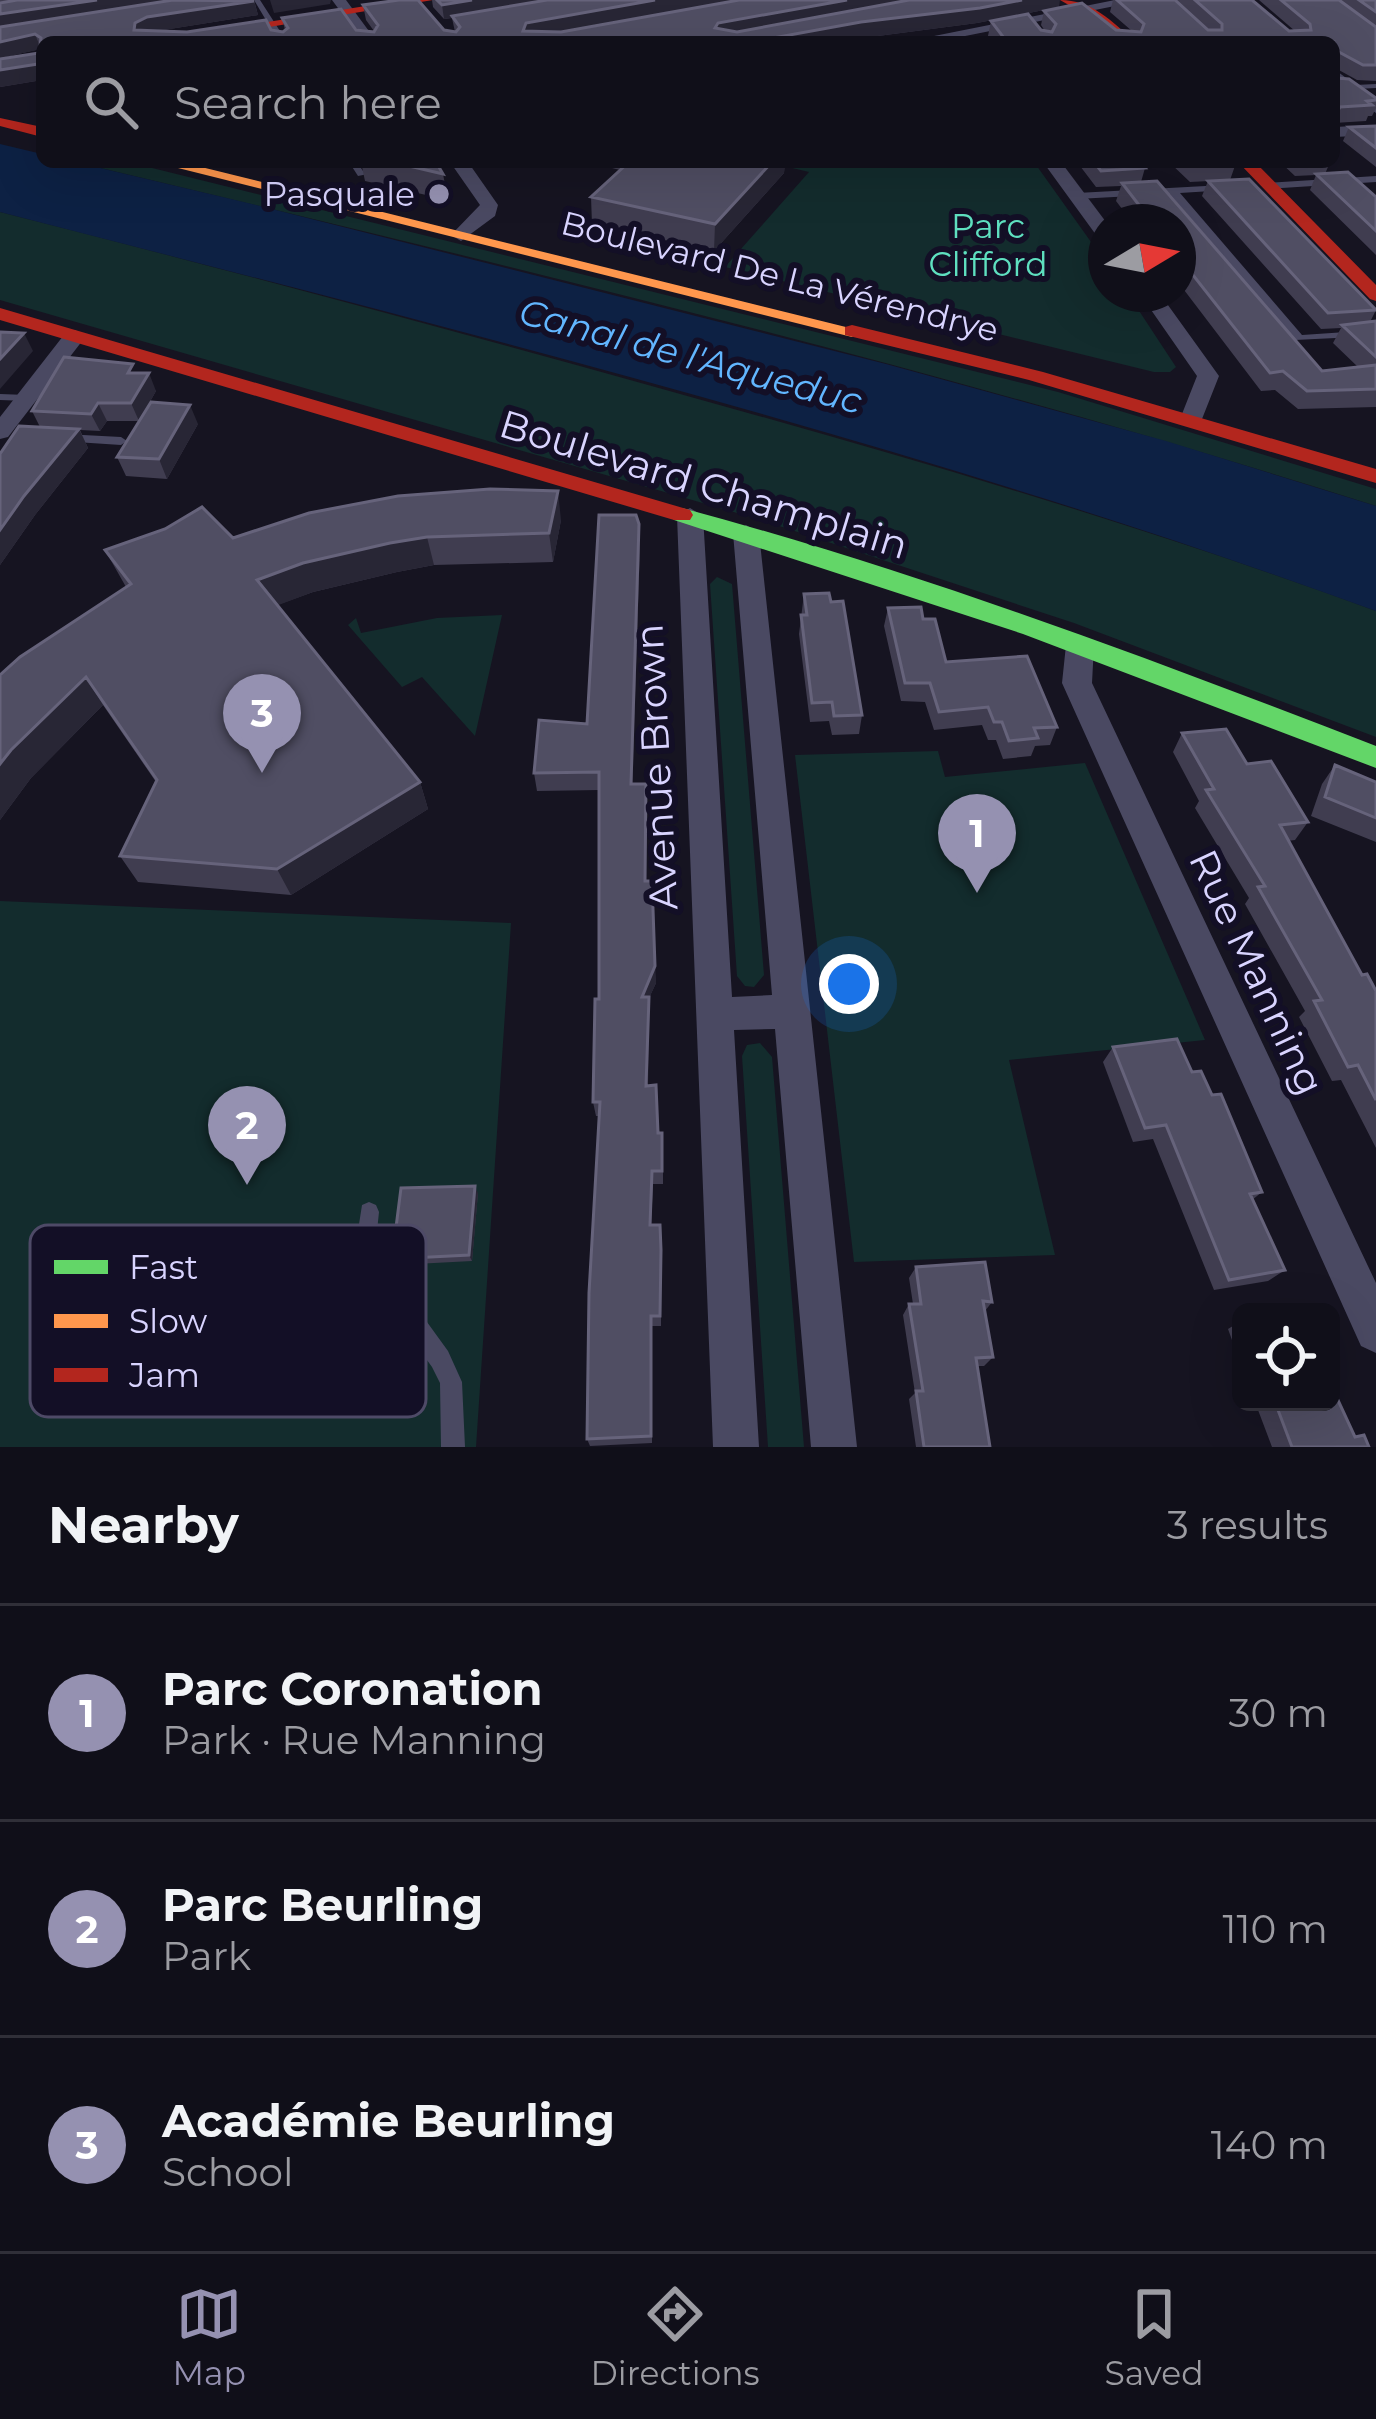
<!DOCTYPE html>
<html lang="en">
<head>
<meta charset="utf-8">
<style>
	body { margin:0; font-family:Montserrat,sans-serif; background:#1e1d26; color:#f1f3f6 }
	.controls { position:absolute; right:36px; bottom:36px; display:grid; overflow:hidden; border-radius:18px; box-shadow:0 12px 48px #0002 }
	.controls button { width:108px; height:108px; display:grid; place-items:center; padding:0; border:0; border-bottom:3px solid #302f38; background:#100f19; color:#f1f3f6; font:60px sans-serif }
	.compass { position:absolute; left:1088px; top:204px; width:108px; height:108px; border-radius:50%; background:#100f19; box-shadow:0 12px 48px #0002; rotate:80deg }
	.you { position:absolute; left:849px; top:984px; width:42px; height:42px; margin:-30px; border:9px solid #fff; border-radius:50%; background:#1a73e8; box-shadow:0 0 0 18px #1a73e833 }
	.badge { display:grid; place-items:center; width:78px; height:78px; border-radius:50%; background:#9591b1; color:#fff; font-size:39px; font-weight:700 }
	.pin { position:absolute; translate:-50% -99px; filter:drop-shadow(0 3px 6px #0008) }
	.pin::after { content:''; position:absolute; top:63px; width:42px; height:36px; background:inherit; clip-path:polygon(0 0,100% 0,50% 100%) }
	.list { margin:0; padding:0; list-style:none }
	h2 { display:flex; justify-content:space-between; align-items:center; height:156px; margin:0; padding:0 48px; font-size:51px }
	h2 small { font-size:39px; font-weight:400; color:#9c9ca2 }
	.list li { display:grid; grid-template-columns:78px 1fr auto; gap:36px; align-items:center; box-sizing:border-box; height:216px; padding:0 48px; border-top:3px solid #302f38 }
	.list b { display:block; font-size:45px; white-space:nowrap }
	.list p { margin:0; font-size:39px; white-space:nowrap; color:#9c9ca2 }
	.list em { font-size:39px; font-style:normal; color:#9c9ca2 }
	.icon { flex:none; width:66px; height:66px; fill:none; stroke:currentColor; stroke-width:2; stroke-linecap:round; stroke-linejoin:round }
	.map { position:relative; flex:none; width:1376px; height:1447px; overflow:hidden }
	.search { position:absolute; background:#100f19; box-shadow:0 12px 48px #0002; left:36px; right:36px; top:36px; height:132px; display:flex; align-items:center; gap:30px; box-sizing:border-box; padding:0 42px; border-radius:18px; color:#9c9ca2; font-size:45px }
	.sheet { height:804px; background:#100f19 }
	nav { display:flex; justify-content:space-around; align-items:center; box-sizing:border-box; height:168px; border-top:3px solid #302f38; background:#100f19; font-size:33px; color:#9c9ca2 }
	nav a { display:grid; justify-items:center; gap:6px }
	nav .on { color:#9591b1 }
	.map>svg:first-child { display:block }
	.green { fill:#132c2d }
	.water { fill:#0d2144 }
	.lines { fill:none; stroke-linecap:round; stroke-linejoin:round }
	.lane { fill:#4a4962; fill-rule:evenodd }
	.street { fill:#4a4962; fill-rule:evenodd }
	.fast { fill:#63d668; fill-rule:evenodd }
	.slow { fill:#ff974d; fill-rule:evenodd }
	.jam { fill:#b3261e; fill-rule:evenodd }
	.wall { fill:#403d50 }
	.shaded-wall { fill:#282635 }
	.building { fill:#504e63; stroke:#66637b; stroke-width:3 }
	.poi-dot { fill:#9591b1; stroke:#130f26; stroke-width:4.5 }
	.labels { text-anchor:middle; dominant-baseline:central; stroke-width:12; stroke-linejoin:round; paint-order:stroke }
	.far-poi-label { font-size:33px; fill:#d9d4ff; stroke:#130f26; text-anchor:end }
	.far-park-label { font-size:33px; fill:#5fe0c0; stroke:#130f26 }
	.far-street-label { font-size:33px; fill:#d9d4ff; stroke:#130f26 }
	.far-water-label { font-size:36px; font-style:italic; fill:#62b6ff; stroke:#130f26 }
	.street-label { font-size:39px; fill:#d9d4ff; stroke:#130f26 }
	.key { fill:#130f26; stroke:#4e4a67; stroke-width:3 }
	.key-label { font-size:33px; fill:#d9d4ff }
</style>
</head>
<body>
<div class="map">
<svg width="1376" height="1447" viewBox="0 0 1376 1447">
	<rect width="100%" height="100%" fill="#161421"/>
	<path class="green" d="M75,162H128L1058,392L1376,489V506C949,370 511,266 75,162Z
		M767,162H1034L1106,263V294H1128L1176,367L1170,372H1154L725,267L809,172Z
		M0,212C217,267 433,325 648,385C893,453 1137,523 1376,611V737L1074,623L758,519L0,300Z
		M717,577L732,584L764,975L754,987L745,986L737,976L710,584Z
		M502,615L475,736L422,677L402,687L348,625L356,618L361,633L437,618Z
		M938,751L945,777L1085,763L1205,1040L1009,1060L1055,1255L854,1262L795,755Z
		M0,901L511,923L476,1447H0Z
		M760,1043L772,1057L804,1447H768L742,1056L747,1045Z"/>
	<path class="water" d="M0,144L42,154V162H75L252,204L886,364L1166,441L1376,506V611C928,447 462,331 0,212Z"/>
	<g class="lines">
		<path class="lane" d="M254,0H260L287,42H279Z
			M1376,84V88L1334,90V86Z
			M349,162H357L363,171L379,168L383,171L358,176Z
			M1376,176V182L1266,189L1262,186L1266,183Z
			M1224,185L1227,186V190L1180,193L1302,335L1376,330V336L1295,340L1170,194L1077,199L1072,196L1077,193Z
			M0,394L27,395L33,398L27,401L0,400Z
			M64,434L121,437L127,441L121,445L60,441L58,438Z
			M369,1202L376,1205L379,1212L375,1250L378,1266L398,1282L448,1351L462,1382L465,1447H441L440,1383L432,1367L382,1298L362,1279L358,1272L355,1250L362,1205Z"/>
		<path class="street" d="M332,0H346L377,42H363Z
			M1115,0H1145L935,42H904Z
			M1334,69L1376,100V113L1334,82Z
			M1376,125V135L1334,137V127Z
			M450,162H468L498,205L495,216L461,241L451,235L480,205Z
			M1043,162H1061L1106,222V241L1099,239Z
			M1140,294H1160L1219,376L1200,424L1192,426L1180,419L1197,376Z
			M75,330L86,336L8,437L0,439V417L67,331Z
			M690,508L703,516L732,997L772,995L733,533L746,525L759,533L857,1447H811L775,1029L734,1030L759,1447H713L677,516Z
			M1080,635L1094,645L1092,683L1376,1283V1353L1361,1346L1062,683L1066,645Z"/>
		<path class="fast" d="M682,508C918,571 1148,658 1376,746V768L1023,634L674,520L671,515Z"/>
		<path class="slow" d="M154,162H181L862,331L852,337Z"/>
		<path class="jam" d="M402,0H433L178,42H145Z
			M1060,0C1091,0 1113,21 1134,42H1119L1095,20Z
			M0,118L42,127V137L0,126Z
			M1238,162H1255L1376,285V301L1370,299Z
			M0,308L690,510L693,515L690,520H674L0,320Z
			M852,325L1043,372L1376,469V483L1029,380L845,335V327Z"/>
	</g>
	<path class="wall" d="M0,0H254L258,15L157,31L187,32L271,30L283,32L285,30L282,18L374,31L366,20L363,5L444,30L455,32L452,18L444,19L433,7L432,0H735L1059,7L977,23L832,42H42V80L0,87V59L39,53L40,49L0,58V3L12,1L0,2Z
		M1113,0H1253L1289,31H1295L1259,0H1376V81L1357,80L1337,69V78L1376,98V108L1372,116H1368L1366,121L1334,123V42H993L988,36L991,21L1045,31L1041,25L1044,11L1116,30L1132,31L1110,12Z
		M1376,126V167L1343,141L1349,127Z
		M361,162H436L443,174L448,200L365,181Z
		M604,162H785L784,173L714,251L592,224L591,197L620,170L604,166Z
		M1077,162H1139L1145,168L1141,182L1322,371L1358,367L1333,343L1341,328L1321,329L1202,196L1208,181L1376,310L1370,322L1376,321V407L1298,409L1275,390L1261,391L1178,282V222H1132L1116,201L1121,186L1096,187Z
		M1169,162H1235L1236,163L1230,180L1190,182Z
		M1280,162H1330L1325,174L1376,197V255L1310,190L1316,175L1295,176Z
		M137,373L156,391L139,421H107L100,431L80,430L88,448L35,515L0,565V454L40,427L32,411Z
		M198,424L167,479L126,476L117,457Z
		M561,520L553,562L434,565L397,572L313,592L277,605L420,782L428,809L291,895L138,882L120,856L156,782L103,705L31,778L0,820V675L126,587L105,550L233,538Z
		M640,544L632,784H646V881L656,983L649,998L648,1086L663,1146V1184H653L651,1225L661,1261V1326H652V1443L590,1446L587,1439L599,1116H596L593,1102L599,999V790L537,791L534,773L587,724Z
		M804,594L862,715L859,734L832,735L829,721L810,722L799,634Z
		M888,608L923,619L946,662L1057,727L1050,745L1035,746L1031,756L1003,759L996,740H988L982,725L934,730L925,702L901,701L884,626Z
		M1182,733L1247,764L1308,822L1295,840L1287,841L1362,975L1376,991V1148L1341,1080L1332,1081L1299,1017L1305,1011L1245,904L1249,898L1195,808L1199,801L1173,752Z
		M1335,765L1376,782V842L1311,816L1322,784Z
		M1113,1047L1192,1072L1212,1095L1262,1192L1252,1200L1285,1270L1268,1281L1214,1290L1153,1139L1133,1142L1103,1062Z
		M478,1193L472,1261L396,1265L392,1259Z
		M916,1267L992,1302L985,1311L993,1357L984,1366H977L990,1447H916L909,1399L915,1393L903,1315L909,1304H913L909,1278Z
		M1241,1321V1365L1228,1329Z
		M1255,1402H1331L1355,1437L1369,1447H1272Z"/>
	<path class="shaded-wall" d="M97,0H200L0,29V14Z
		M270,0H331L330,4L274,13Z
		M472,0H563L444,19L442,5Z
		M655,0H735L526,42L523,31L526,23Z
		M847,0H925L715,42V28L718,23Z
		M1022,0H1060L1059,7L977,23L832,42H751L861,22Z
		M254,1L258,15L151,32L134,30L135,23L147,17Z
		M35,34L41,49L0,58V42Z
		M38,64L42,80L0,87V70Z
		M772,162H785L784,173L714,251L715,224Z
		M24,333L33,351L0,389V359Z
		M149,373L156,391L139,421L131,403Z
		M98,403L107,421L100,431L91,414Z
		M190,405L198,424L167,479L159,459Z
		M79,429L88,448L35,515L0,565V530L24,496Z
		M558,491L561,520L553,562L549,533Z
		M639,524L640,544L632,802L631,784Z
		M427,537L434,565L397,572L313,592L268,609L257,580L303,563L390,543Z
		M86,677L103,705L31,778L0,820V764L11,750Z
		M420,782L428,809L291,895L277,869Z
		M652,881L656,983L649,998L647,1100L642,997Z
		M475,1186L478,1193L472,1261L469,1255Z"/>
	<path class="building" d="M17,0H97L0,14V3Z
		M173,0L254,1L147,17L135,23L134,30L187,32L266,20L271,30L283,32L288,28L282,18L341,9L356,30L374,32L378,25L363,5L399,0H418L444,30L456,32L460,27L452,16L547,0H655L526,23L523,31L561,32L739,0H847L718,23L715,28L737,32L909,0H1022L980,8L861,22L751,42H402L400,40L195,42L193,38L169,42H42V82L38,64L0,70V59L39,53L41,38L35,34L0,42V27Z
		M437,0H472L442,5Z
		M1117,0H1175L1208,30H1222V24L1195,0H1252L1289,31L1311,30L1310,24L1281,0H1339L1376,27V65H1363L1337,51V78L1349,79L1376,98V100L1367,101L1372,105L1340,107L1336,114L1334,113V42H1007L991,21L1028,14L1041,30L1052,32L1056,24L1044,11L1082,3L1116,30L1141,32L1144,24Z
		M1359,0H1376V12Z
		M1376,126V148L1349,127Z
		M392,162H436L443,174Z
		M629,162H772L715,224L591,197Z
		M1094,162H1139L1145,168L1101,171Z
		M1191,162H1235L1236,163L1195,166Z
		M1348,172L1376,197V231L1316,174Z
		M1249,179L1376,310L1328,313L1208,181Z
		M1157,181L1322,371L1376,365V389L1307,391L1283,371L1270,373L1178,256V222H1152L1122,183Z
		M1376,321V357L1342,325Z
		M0,332L24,333L0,359Z
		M64,357L133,364L128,373H149L131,403H98L91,414L32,411Z
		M151,402L190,405L159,459L117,457Z
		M19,426L79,429L24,496L0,530V454Z
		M490,489L558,491L549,533L427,537L390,543L303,563L257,580L420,782L277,869L120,856L157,780L86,677L11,750L0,764V675L20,657L131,584L105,550L165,529L202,507L233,538L309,513L398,496Z
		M599,515H636L639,524L631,784H646L645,881H652L655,966L642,997H649L646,1086L656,1085L658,1133H662V1171H652L650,1225H660L661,1250L660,1316H651V1436L587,1439L589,1293L600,1102H593L595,999H599V772L534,773L539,720L587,724Z
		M829,593L831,602L843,601L862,715L834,716L832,702L812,703L801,615H807L804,594Z
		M921,607L923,619H935L946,662L1027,656L1057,727L1034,728L1038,738L1009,741L1002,722H994L988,707L939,712L930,683H905L888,608Z
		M1226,729L1247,764L1271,761L1308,822L1280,825L1362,975L1367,974L1376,991V1100L1358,1065L1348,1067L1314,1001L1322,1000L1258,887L1265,886L1206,790L1214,789L1182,733Z
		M1335,765L1376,782V818L1325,797Z
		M1177,1039L1192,1072L1201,1071L1212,1095L1221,1094L1262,1192L1250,1194L1285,1270L1229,1280L1166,1125L1145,1128L1113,1047Z
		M475,1186L469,1255L392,1259L401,1188Z
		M985,1262L992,1302L983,1301L993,1357L976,1358L990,1447H924L916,1391H923L909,1304H921L916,1267Z
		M1331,1385L1355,1437L1364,1435L1369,1447H1292L1275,1402H1331Z"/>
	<circle class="poi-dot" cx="439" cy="194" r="12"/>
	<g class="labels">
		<g class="far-poi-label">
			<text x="415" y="194">Pasquale</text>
		</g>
		<g class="far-park-label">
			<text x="988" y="226">Parc<tspan x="988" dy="38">Clifford</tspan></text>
		</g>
		<g class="far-street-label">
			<text transform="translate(780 276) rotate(14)">Boulevard De La Vérendrye</text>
		</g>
		<g class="far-water-label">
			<text transform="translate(691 356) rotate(15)">Canal de l'Aqueduc</text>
		</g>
		<g class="street-label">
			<text transform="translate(704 484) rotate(17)">Boulevard Champlain</text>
			<text transform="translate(656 767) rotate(-93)">Avenue Brown</text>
			<text transform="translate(1257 972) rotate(65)">Rue Manning</text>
		</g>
	</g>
	<rect x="30" y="1225" width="396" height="192" rx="18" class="key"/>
	<rect x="54" y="1260" width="54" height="14" fill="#63d668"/>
	<rect x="54" y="1314" width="54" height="14" fill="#ff974d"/>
	<rect x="54" y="1368" width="54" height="14" fill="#b3261e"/>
	<g class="key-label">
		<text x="129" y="1279">Fast</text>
		<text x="129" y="1333">Slow</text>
		<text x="129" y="1387">Jam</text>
	</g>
</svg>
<div class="controls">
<button><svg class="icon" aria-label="locate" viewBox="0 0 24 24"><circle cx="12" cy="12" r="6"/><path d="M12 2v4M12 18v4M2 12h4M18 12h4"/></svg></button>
</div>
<svg class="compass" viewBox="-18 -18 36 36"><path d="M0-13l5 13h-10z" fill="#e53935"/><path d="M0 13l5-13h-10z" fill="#9c9ca2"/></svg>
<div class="you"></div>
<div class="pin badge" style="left:977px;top:893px">1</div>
<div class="pin badge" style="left:247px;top:1185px">2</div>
<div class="pin badge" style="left:262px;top:773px">3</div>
<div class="search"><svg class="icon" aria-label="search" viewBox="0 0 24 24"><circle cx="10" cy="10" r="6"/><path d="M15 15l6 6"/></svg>Search here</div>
</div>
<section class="sheet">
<h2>Nearby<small>3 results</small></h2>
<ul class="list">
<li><span class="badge">1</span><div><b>Parc Coronation</b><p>Park · Rue Manning</p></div><em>30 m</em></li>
<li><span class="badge">2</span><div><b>Parc Beurling</b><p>Park</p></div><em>110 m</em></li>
<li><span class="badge">3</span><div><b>Académie Beurling</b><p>School</p></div><em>140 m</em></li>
</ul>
</section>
<nav>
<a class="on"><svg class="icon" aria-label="map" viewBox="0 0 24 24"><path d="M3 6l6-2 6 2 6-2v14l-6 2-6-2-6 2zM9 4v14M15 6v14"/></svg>Map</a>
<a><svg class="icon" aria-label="directions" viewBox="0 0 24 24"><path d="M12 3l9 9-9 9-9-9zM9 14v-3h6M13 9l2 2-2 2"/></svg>Directions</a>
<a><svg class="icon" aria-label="saved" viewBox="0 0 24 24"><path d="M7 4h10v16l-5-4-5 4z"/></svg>Saved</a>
</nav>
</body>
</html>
